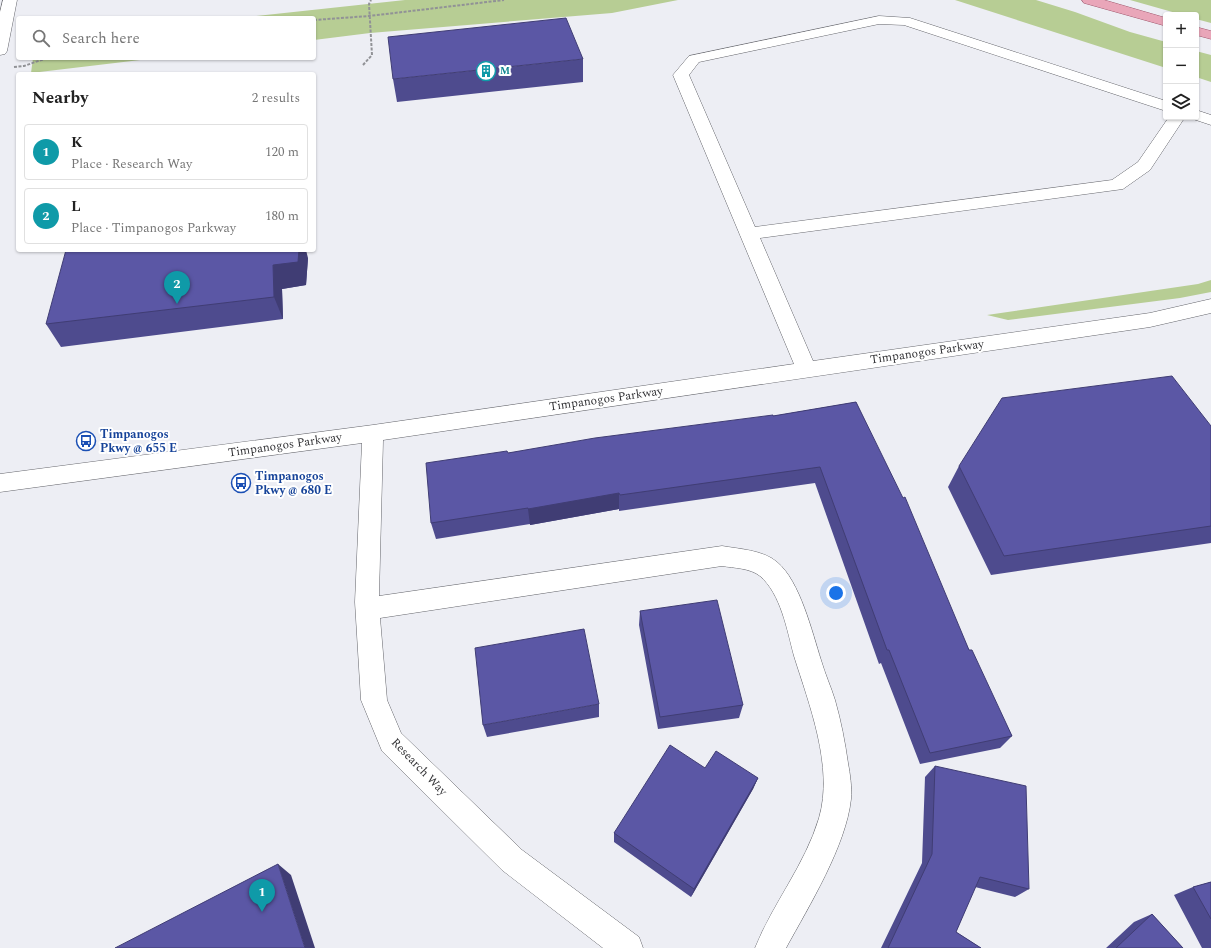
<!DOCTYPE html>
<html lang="en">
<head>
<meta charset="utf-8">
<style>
	body { margin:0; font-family:Spectral,serif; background:#f6f6f6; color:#222 }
	.controls { position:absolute; right:12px; top:12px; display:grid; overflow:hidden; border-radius:4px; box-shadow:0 1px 3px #0004 }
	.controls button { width:36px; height:36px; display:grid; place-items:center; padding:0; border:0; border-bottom:1px solid #e0e0e0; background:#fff; color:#222; font:20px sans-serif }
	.you { position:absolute; left:836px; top:593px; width:14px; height:14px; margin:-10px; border:3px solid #fff; border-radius:50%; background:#1a73e8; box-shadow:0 0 0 6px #1a73e833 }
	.badge { display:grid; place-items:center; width:26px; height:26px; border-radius:50%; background:#b45309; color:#fff; font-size:13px; font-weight:700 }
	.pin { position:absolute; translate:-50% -33px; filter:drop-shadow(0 1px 2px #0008) }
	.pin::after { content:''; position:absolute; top:21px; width:14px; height:12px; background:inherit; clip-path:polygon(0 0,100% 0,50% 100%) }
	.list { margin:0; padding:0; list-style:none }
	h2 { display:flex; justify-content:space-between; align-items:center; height:52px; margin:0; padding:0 16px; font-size:17px }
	h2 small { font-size:13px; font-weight:400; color:#767676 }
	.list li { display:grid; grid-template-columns:26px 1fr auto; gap:12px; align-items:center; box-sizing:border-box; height:56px; margin:0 8px 8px; padding:0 8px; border:1px solid #e0e0e0; border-radius:4px }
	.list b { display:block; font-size:15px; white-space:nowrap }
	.list p { margin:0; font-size:13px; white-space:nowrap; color:#767676 }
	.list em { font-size:13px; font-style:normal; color:#767676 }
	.icon { flex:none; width:22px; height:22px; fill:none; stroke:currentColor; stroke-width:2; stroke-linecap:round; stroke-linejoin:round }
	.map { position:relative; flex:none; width:1211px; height:948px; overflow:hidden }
	.search { position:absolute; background:#fff; box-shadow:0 1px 3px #0004; left:16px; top:16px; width:300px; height:44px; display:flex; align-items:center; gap:10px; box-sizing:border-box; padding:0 14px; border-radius:4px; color:#767676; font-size:15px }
	.panel { position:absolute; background:#fff; box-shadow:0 1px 3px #0004; left:16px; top:72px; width:300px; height:180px; border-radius:4px }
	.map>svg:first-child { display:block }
	.green { fill:#b7cd94 }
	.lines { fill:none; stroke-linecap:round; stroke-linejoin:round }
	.minor-casing { stroke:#64656b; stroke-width:1 }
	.major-casing { stroke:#a0576d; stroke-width:1 }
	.path { stroke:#919296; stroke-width:2; stroke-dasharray:3 1.5; stroke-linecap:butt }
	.minor { fill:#fff; fill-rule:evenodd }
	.major { fill:#e9a6b9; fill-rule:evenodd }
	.wall { fill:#4e4b8e }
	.shaded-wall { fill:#403d74 }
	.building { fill:#5b57a5; stroke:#403d74 }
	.labels { text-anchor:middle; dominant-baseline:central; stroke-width:4; stroke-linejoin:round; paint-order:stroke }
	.far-culture-label { font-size:10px; font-weight:bold; fill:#0d838f; stroke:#fff; text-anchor:start }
	.street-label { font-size:12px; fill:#333336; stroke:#fff }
	.transit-label { font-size:12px; font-weight:bold; fill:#164399; stroke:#fff; text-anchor:start }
</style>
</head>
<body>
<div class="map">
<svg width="1211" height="948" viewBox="0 0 1211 948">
	<rect width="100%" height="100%" fill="#edeef4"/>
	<path class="green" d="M405,0H678L612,13L370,33L314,40V18H238Z
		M955,0H1036L1075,12L1130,32L1166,42V68Z
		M1130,0H1211V23L1196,19V15H1183Z
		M1196,51L1211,55V82L1196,77Z
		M33,58H157L31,73Z
		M1211,280V292L1180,298L1008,320L987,315L1198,284Z"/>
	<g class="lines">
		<defs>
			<path id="minor" d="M3,0H17L7,51L5,54L0,55V12Z
				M879,16L910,18L1166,101V111L904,25L879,24L699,62L689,75L755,227L1112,180L1138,162L1169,117H1185L1150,170L1123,189L760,238L813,361L1150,313L1211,299V313L1150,327L383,440L379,596L722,546C739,549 763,550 777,562C800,581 812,632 821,660C825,674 831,687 835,700C841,721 845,742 848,763C850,774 852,787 851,799C846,846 809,906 786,948H755C773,903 805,865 819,818C834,767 809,704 794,656C787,630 781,594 760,576C750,568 734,568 722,566L380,618L387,700L401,733L522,850L639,937L643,948H603L502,870L382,751L361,700L355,602L362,443L0,492V474L373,425L794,364L673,75L689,56Z
				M1196,110L1211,115V125L1190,118V117H1196Z"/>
			<path id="major" d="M1082,0H1104L1166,18V26L1084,3Z
				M1196,27L1211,31V39L1196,35Z"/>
		</defs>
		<use href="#minor" class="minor-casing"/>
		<use href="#major" class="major-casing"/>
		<path class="path" d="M314,20L369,16L504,0
			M363,65L372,55L369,4L371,0
			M14,67L24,66L47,58"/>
		<use href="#minor" class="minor"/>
		<use href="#major" class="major"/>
	</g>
	<path class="wall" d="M583,59V82L397,102L393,79Z
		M308,258L306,285L282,289L283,319L61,347L46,324Z
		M856,402L969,650L1012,736L1000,748L920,764L881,663L879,664L815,483L619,511V509L530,525V524L436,539L431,523L508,453L773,416Z
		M1211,426V543L991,575L948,487L959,466Z
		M640,611L743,705L739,718L658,729L639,625Z
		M599,704V717L487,737L483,725Z
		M935,766L1029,889L1015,897L975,887L956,932L981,948H881L922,863L925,777Z
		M705,768L758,778L753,789L691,897L614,842V833Z
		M1211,882V948H1202L1174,895L1193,887Z
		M1152,914L1183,948H1106L1134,922Z"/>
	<path class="shaded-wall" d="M299,250H306L308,258L306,285L282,289L283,319L274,297L273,265Z
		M619,493V509L530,525L528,509Z
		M758,778L753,789L691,897L694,889Z
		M278,864L291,875L315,948H305Z"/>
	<path class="building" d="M566,18L583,59L393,79L388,37Z
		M66,250H299L298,262L273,265L274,297L46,324Z
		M1172,376L1211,426V526L1004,556L959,466L1002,398Z
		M856,402L903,498L905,497L969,650H972L1012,736L930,753L889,650H887L820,467L620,495L619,493L528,509V508L431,523L426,463L507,451L508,453L595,438L773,415V416Z
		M717,600L743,705L660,717L640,611Z
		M584,629L599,704L483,725L475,648Z
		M670,745L705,768L716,751L758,778L694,889L614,833Z
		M935,766L1026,786L1029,889L980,877L956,932L981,948H888L932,854Z
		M278,864L305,948H115Z
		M1211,882V919L1193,887Z
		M1152,914L1183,948H1116Z"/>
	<defs>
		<symbol id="building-ring" viewBox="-11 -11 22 22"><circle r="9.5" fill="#fff" stroke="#0f9aa8" stroke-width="1.5"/><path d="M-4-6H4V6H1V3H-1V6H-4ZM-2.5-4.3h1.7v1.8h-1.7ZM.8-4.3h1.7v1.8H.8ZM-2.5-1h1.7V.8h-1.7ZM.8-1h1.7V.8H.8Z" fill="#0f9aa8"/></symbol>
		<symbol id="bus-ring" viewBox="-11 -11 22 22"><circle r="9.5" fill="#fff" stroke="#1a4fb4" stroke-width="1.5"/><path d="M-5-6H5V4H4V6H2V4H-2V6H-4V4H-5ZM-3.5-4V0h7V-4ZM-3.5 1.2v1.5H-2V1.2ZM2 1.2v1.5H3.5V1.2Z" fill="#1a4fb4"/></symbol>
	</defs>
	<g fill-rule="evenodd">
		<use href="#building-ring" x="475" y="60" width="22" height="22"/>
		<use href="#bus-ring" x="75" y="430" width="22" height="22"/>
		<use href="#bus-ring" x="230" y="472" width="22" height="22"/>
	</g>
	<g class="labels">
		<g class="far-culture-label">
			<text x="500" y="71">M</text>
		</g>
		<g class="street-label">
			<text transform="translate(927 352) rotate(-8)">Timpanogos Parkway</text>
			<text transform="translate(606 399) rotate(-8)">Timpanogos Parkway</text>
			<text transform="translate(285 445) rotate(-8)">Timpanogos Parkway</text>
			<text transform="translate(419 767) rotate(46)">Research Way</text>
		</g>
		<g class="transit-label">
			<text x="100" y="434">Timpanogos<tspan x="100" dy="14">Pkwy @ 655 E</tspan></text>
			<text x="255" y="476">Timpanogos<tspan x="255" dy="14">Pkwy @ 680 E</tspan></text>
		</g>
	</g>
</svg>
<div class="controls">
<button>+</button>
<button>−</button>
<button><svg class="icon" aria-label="layers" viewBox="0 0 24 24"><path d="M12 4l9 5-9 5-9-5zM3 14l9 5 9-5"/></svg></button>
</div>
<div class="you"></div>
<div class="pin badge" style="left:262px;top:912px;background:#0f9aa8">1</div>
<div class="pin badge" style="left:177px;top:304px;background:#0f9aa8">2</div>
<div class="search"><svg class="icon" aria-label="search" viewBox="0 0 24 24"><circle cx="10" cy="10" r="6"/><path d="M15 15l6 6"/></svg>Search here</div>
<section class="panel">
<h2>Nearby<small>2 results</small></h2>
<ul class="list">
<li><span class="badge" style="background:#0f9aa8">1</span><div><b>K</b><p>Place · Research Way</p></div><em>120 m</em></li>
<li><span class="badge" style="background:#0f9aa8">2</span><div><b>L</b><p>Place · Timpanogos Parkway</p></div><em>180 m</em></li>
</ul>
</section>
</div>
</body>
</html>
